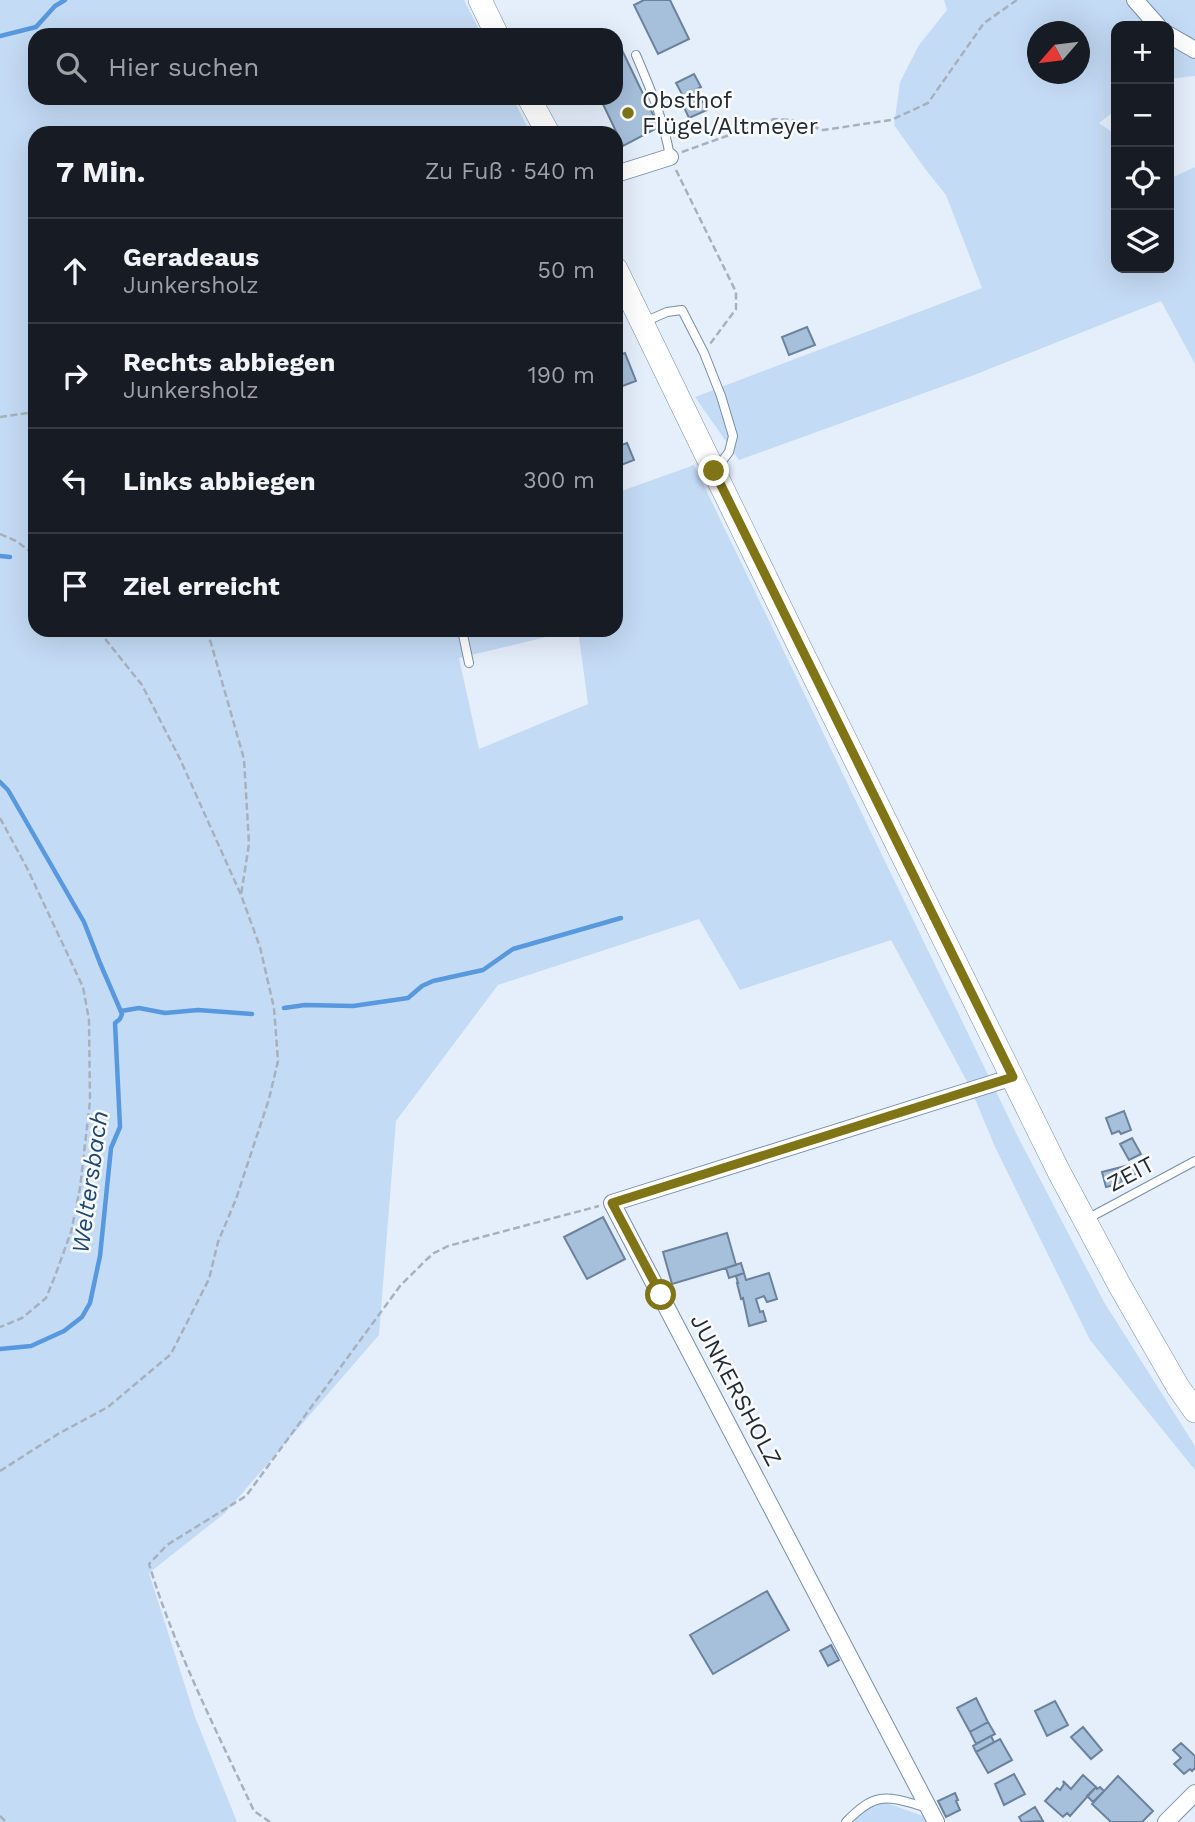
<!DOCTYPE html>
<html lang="de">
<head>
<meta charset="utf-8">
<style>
	body { margin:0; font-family:"Work Sans",sans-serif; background:#20242c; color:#f1f3f6 }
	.controls { position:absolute; right:21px; top:21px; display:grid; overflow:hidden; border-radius:14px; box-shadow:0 7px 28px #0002 }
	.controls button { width:63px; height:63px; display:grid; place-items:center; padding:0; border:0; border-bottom:2px solid #363941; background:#171b24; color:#f1f3f6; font:35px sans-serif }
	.compass { position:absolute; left:1027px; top:21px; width:63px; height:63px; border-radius:50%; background:#171b24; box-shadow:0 7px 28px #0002; rotate:242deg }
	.stop { position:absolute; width:21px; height:21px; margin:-16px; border:5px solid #7f7416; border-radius:50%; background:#fff }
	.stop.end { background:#7f7416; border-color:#fff; box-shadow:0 2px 7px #0008 }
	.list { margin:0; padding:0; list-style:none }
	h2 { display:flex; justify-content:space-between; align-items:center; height:91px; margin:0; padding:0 28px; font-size:30px }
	h2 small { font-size:23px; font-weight:400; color:#9ea1a6 }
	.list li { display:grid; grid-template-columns:46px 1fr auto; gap:21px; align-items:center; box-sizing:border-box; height:105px; padding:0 28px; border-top:2px solid #363941 }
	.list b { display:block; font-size:26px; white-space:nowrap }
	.list p { margin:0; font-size:23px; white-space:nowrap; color:#9ea1a6 }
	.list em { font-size:23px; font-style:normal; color:#9ea1a6 }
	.icon { flex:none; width:38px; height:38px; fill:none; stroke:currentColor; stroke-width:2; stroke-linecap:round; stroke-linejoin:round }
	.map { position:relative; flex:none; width:1195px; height:1822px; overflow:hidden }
	.search { position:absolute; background:#171b24; box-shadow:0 7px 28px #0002; left:28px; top:28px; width:595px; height:77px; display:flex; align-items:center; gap:18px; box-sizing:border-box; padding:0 24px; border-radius:21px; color:#9ea1a6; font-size:26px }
	.panel { position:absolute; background:#171b24; box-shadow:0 7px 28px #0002; left:28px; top:126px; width:595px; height:511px; border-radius:21px }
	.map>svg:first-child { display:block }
	.green { fill:#c4dbf5; fill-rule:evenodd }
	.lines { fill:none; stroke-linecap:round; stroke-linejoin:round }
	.stream { stroke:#5898de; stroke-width:4.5 }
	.building { fill:#a6bfdb; stroke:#6b829d; stroke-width:2 }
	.service-casing { stroke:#778ea9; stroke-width:10 }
	.minor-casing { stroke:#778ea9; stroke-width:18 }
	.secondary-casing { stroke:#778ea9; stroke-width:24 }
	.path { stroke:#a7b1bd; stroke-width:2.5; stroke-dasharray:7 3.5; stroke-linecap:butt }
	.service { stroke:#fff; stroke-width:8 }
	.minor { stroke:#fff; stroke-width:16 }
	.secondary { stroke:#fff; stroke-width:23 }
	.route { stroke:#7f7416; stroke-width:9 }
	.poi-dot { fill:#7f7416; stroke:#fbfbfb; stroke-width:2.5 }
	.labels { text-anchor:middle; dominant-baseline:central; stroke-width:5; stroke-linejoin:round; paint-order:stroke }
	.poi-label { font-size:23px; fill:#212b36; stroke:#fbfbfb; text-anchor:start }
	.street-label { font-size:23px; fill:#212b36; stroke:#fbfbfb }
	.water-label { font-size:24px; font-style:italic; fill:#1c4876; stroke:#fbfbfb }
</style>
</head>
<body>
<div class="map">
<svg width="1195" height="1822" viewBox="0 0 1195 1822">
	<rect width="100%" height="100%" fill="#e5effb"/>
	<path class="green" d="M0,0H464L482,35H35V98H513L530,133H35V630H575L459,658L479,749L588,704L578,630H616V493L694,465L1017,1135L1104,1302L1195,1446V1470L1090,1340L995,1147L970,1087L891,940L740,990L699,919L498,985L396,1121L379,1335L225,1513L149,1573L195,1717L237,1822H0Z
		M944,0H1195V76L1169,79V26H1116V110L1099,123L1116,135V268H1169V179L1195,167V364L1161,301L974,375L739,460L695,397L982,288L946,195L926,170L894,125L900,82L919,45L947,10ZM1038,32H1080V74H1038Z
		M884,1802L923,1816L926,1822H850L865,1809Z"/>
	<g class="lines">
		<path class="stream" d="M0,36L36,27L55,6L65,0
			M34,536L35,534
			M0,556L10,557
			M0,782L8,790L84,922L100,963L122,1014L120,1019L115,1023L120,1127L111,1148L100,1256L90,1303L82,1317L64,1331L31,1346L0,1349
			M284,1008L305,1005L353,1006L408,998L422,986L433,981L483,970L513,949L621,918
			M121,1011L139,1008L165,1013L198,1010L252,1014"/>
	</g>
	<path class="building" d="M644,0H670L689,39L658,54L634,5Z
		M621,48L659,127L623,146L600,98H616V50Z
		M694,74L701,87L697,89L707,110L689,118L679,97L683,96L676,83Z
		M807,327L815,345L789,355L782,337Z
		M625,353L636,381L617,388L616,356Z
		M627,443L634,460L616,467V447Z
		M1124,1111L1131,1130L1121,1134L1119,1131L1112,1134L1106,1118Z
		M1132,1138L1141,1154L1129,1160L1120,1144Z
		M1137,1163L1140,1173L1121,1178L1122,1183L1106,1187L1102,1172Z
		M603,1217L625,1259L587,1279L564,1237Z
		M727,1233L736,1265L672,1284L663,1252Z
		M741,1263L744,1273L729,1278L726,1268Z
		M744,1273L746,1280L769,1273L777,1299L767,1302L764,1296L756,1299L760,1312L763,1311L766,1321L749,1326L743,1298L741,1299L737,1283H738L736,1276Z
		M767,1591L789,1630L713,1674L690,1635Z
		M831,1645L839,1660L828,1666L820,1651Z
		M976,1698L988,1722L970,1732L957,1708Z
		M1055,1701L1068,1725L1047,1736L1035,1711Z
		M988,1722L995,1734L976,1744L970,1732Z
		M1083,1727L1102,1750L1091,1759L1071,1737Z
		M991,1736L994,1742L976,1752L973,1746Z
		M1000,1739L1012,1760L988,1773L976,1752Z
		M1181,1743L1195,1756V1768L1192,1771L1190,1769L1184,1774L1174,1764L1181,1758L1173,1750Z
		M1014,1774L1025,1794L1004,1805L995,1784Z
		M1083,1775L1096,1787L1070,1816L1067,1813L1063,1817L1045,1801L1057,1788L1060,1790L1064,1784L1063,1781L1071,1789Z
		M1118,1776L1153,1811L1142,1822H1111L1092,1804Z
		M1096,1787L1097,1789L1100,1787L1104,1791L1093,1802L1087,1796Z
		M955,1793L958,1800L956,1801L960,1810L946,1817L938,1801Z
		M1035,1807L1043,1821L1022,1822L1019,1817Z"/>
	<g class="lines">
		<defs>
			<path id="service" d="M636,55C650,88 664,120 670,157
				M644,322L667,312L682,310L704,353L721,396L733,436L729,452L716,469
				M462,630L469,663
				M1087,1219L1195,1161
				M846,1822C876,1791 886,1796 925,1807"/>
			<path id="minor" d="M1135,0L1158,26
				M1169,35L1195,50
				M616,174L670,157
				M936,1822L612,1203L1013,1077
				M1166,1822L1195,1793"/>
			<path id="secondary" d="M480,0L497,35
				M529,98L548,133
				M616,269L799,646L1059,1172L1120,1286L1178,1387L1195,1411"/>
		</defs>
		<use href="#service" class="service-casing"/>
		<use href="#minor" class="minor-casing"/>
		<use href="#secondary" class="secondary-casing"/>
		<path class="path" d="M682,152L774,119L792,120L823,130L891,120L928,103L984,23L1017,0
			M676,170L736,292V309L710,344
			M0,417L35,412
			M0,534L16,541L35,555
			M206,630L211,643L244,759L249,844L241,895
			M0,818L27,868L83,987L89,1020L90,1101L80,1188L71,1232L55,1276L46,1298L22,1318L0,1327
			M0,1471L58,1434L108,1407L171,1354L209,1279L218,1242L236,1199L269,1099L278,1061L274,1008L260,947L241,895L180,759L142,685L98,630
			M0,1816L6,1822
			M270,1822L254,1811C216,1730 175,1650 149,1564L167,1545L246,1496L400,1286L426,1260L434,1253L448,1246L599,1206"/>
		<use href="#service" class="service"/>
		<use href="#minor" class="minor"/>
		<use href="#secondary" class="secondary"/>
	</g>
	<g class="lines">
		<path class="route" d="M661,1295L612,1203L1013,1077L714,471"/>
	</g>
	<circle class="poi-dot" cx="628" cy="113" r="7"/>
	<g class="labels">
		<g class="poi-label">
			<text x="642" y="100">Obsthof<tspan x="642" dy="26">Flügel/Altmeyer</tspan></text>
		</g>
		<g class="street-label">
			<text transform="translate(1131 1174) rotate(-28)">ZEIT</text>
			<text transform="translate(736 1390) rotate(62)">JUNKERSHOLZ</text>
		</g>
		<g class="water-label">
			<text transform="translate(90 1182) rotate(-82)">Weltersbach</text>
		</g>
	</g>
</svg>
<div class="controls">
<button>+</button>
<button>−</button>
<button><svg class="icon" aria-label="locate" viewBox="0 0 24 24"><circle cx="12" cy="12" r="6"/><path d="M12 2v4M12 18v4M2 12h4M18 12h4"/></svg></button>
<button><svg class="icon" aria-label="layers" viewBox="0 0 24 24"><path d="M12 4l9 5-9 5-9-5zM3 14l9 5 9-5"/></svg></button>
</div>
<svg class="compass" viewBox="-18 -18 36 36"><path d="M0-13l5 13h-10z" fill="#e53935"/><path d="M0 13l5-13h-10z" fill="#9ea1a6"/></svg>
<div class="stop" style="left:661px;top:1295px"></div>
<div class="stop end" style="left:714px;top:471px"></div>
<div class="search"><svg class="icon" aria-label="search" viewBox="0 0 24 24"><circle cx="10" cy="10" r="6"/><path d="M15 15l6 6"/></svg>Hier suchen</div>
<section class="panel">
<h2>7 Min.<small>Zu Fuß · 540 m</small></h2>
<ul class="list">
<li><svg class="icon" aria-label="ahead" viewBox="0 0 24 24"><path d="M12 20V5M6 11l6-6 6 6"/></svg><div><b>Geradeaus</b><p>Junkersholz</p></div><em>50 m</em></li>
<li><svg class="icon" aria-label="right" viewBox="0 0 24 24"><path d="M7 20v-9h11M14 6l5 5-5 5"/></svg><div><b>Rechts abbiegen</b><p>Junkersholz</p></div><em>190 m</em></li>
<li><svg class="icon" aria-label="left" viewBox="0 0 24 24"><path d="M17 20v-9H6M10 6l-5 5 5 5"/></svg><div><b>Links abbiegen</b></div><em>300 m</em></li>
<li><svg class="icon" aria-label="arrive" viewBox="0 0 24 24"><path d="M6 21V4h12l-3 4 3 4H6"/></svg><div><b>Ziel erreicht</b></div></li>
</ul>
</section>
</div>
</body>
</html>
